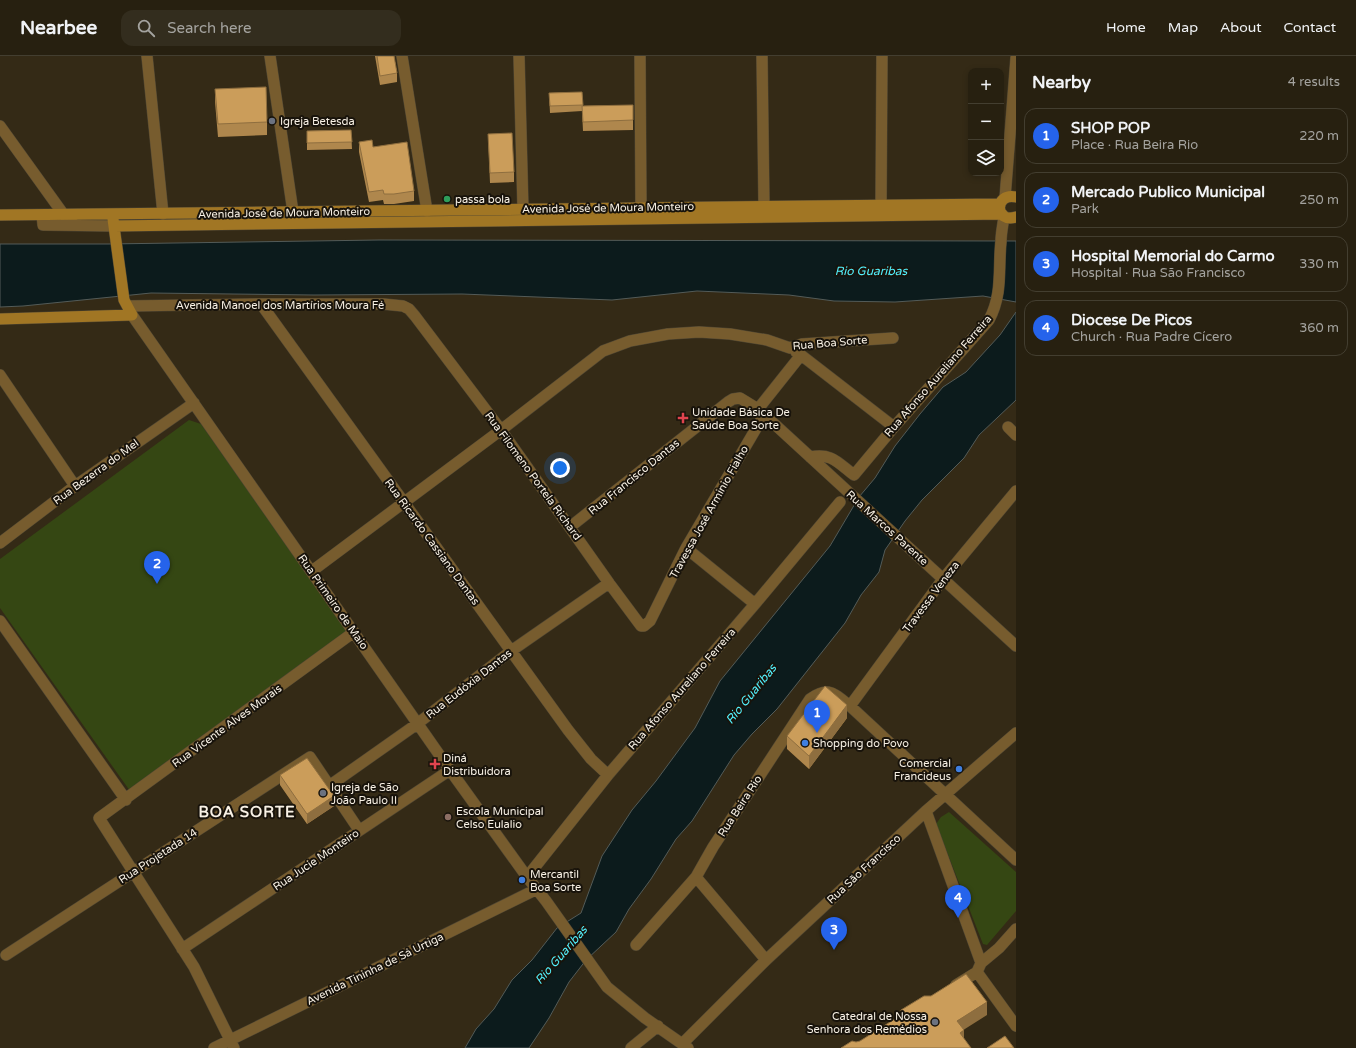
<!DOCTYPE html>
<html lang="en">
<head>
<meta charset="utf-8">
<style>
	body { margin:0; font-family:"Varela Round",sans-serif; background:#332d1e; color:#f1f3f6 }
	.controls { position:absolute; right:12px; top:12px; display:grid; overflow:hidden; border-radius:8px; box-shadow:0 2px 6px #0003 }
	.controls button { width:36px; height:36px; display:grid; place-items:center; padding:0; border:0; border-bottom:1px solid #433e30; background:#272010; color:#f1f3f6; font:20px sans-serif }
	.you { position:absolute; left:560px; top:412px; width:14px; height:14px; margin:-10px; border:3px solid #fff; border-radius:50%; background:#1a73e8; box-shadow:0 0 0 6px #1a73e833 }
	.badge { display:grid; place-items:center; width:26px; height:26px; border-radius:50%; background:#2563eb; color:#fff; font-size:13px; font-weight:700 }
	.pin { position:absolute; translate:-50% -33px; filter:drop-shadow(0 1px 2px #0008) }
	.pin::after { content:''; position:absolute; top:21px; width:14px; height:12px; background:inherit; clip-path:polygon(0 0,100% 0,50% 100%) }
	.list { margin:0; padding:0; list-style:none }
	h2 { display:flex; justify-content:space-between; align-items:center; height:52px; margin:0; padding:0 16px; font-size:17px }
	h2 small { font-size:13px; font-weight:400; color:#a4a39f }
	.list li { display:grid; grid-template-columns:26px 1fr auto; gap:12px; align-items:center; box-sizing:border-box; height:56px; margin:0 8px 8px; padding:0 8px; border:1px solid #433e30; border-radius:12px }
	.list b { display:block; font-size:15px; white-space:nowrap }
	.list p { margin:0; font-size:13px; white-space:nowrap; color:#a4a39f }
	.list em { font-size:13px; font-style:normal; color:#a4a39f }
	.icon { flex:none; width:22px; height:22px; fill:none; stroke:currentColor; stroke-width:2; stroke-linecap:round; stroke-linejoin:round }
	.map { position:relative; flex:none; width:1016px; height:992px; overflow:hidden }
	header { display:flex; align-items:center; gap:24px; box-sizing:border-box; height:56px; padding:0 20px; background:#272010; border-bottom:1px solid #433e30 }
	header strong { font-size:19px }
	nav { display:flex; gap:22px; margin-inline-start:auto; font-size:14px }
	.search { width:280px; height:36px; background:#332d1e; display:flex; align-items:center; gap:10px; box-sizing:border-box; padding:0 14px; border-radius:12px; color:#a4a39f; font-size:15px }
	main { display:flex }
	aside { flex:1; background:#272010 }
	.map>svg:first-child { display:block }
	.green { fill:#354713 }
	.water { fill:#0c1b1c; stroke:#535b58 }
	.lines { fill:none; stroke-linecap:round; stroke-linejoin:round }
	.minor-casing { stroke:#4f4633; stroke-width:12 }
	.tertiary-casing { stroke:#4f4633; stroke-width:12 }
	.secondary-casing { stroke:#4f4633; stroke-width:12 }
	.minor { stroke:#775c2e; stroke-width:11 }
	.tertiary { stroke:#775c2e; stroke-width:11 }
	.secondary { stroke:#a17624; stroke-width:11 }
	.wall { fill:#af874d }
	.shaded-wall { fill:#8e6e3f }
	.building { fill:#cb9d5a; stroke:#8e6e3f }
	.worship-dot { fill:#6b7280; stroke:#18130b; stroke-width:1.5 }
	.leisure-dot { fill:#2e9e5b; stroke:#18130b; stroke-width:1.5 }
	.health-dot { fill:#e0444e; stroke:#18130b; stroke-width:1.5 }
	.shop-dot { fill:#3f7fe0; stroke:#18130b; stroke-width:1.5 }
	.education-dot { fill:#8d6e63; stroke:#18130b; stroke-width:1.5 }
	.labels { text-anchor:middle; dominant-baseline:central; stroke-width:4; stroke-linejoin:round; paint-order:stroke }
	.poi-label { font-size:11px; fill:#f8f1e5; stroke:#18130b; text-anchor:start }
	.street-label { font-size:11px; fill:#f8f1e5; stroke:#18130b }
	.water-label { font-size:12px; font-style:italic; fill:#53f2fe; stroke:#18130b }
	.district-label { font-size:15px; font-weight:bold; letter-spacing:1px; fill:#f8f1e5; stroke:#18130b }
</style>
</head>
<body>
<header>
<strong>Nearbee</strong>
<div class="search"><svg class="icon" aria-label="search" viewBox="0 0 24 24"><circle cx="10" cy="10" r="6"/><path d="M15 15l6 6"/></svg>Search here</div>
<nav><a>Home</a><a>Map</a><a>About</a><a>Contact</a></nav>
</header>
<main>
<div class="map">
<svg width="1016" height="992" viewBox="0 0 1016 992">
	<rect width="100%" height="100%" fill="#342a16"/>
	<path class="green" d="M189,364L201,368L347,575L130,735L0,552V503Z
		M949,756L1016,816V855L987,889L983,888L936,768L941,761Z"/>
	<path class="water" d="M379,184L1016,185V246L983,240L895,246L834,245L789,239L697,235L612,244L462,238L314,239L151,237L23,250L0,251V188H108Z
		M1016,256V344L979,379L964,402L922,444L905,465L885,494L879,516L861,539L845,567L777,653L752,678L734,699L692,765L676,783L651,823L629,853L616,876L586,904L569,926L549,962L529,992H465L476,973L494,953L512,924L532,904L557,872L581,857L602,800L632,754L656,725L695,672L720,625L830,490L859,441L875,422L895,390L920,358L943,331L966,316L1000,279Z"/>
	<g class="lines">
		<defs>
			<path id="minor" d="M147,0L163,158
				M270,0L293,156
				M402,0L427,155
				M519,0L523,153
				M640,0L641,151
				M762,0L764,150
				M0,70L64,159L75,169
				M881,149L882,0
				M42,159L43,169L114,170
				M261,248L568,674L591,703L608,719
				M128,250L261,248H383L403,250L409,253L415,260L501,374L609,527L641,570H644L650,565L686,492L764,359
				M132,259L450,714L527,821L546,845L602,924L607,931L645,962L688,992
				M801,299L894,371
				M0,319L75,430
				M758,353L801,299L796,296
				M810,401C832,397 837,406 854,419L894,371L989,264C1003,238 998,213 1001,185C1001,177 1003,169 1004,160
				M570,471L728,346L733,343L740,342L758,353L1016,590
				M0,487L75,430L194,347
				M686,492L755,548
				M312,515L501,374L603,295L630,285L668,278L699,276L730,278L767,284L790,292L802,288L893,282
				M0,565L126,744
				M850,650L943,523L1016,435
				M329,730L417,668L511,595L609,527
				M926,755L981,907
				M527,821L608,719L755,548L840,446
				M696,821L766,904
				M636,889L696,821L713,791L810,643C829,630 833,637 850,650L1016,804
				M182,893L450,714
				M6,899L310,701L359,774
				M977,916L1016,970
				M956,929L977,916L981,907L999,892L1016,873
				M682,988L766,904L926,755L1016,677
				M214,992L537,833
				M234,992L194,911L99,762L354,576
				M631,992L658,970"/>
			<path id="tertiary" d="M1005,142L1016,2
				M1008,371L1016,379"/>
			<path id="secondary" d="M1016,141C994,136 994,168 1016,161
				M0,159C333,156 667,151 1000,148
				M114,170L1002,158
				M0,263L132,259L124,244L113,163"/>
		</defs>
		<use href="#minor" class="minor-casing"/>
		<use href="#tertiary" class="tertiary-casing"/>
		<use href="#secondary" class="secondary-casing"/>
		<use href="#minor" class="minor"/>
		<use href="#tertiary" class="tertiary"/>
		<use href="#secondary" class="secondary"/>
	</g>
	<path class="wall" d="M375,0H394L397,17V26L380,29Z
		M215,33L267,66V79L218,81L215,46Z
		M582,36L583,50L633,49V74L583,75L582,55L550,57L549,37Z
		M351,74L352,93L307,94V75Z
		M488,78L514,116V126L490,127Z
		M359,86L373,91L414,135V145L394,148H384L383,144L369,146L359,96Z
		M847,662L809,713L787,693V680Z
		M280,719L334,750L307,768L280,729Z"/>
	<path class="shaded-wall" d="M847,649V662L809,713V700Z
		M334,740V750L307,768V758Z
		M987,946V959L957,978V965Z
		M964,974V987L960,977Z"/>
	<path class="building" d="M377,0H394L397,17L380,20Z
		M266,31L267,66L218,68L215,33Z
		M582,36L583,49L550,50L549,37Z
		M633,49V64L583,66L582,50Z
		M351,74L352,86L307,87V75Z
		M512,77L514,116L490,117L488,78Z
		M372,84L373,91L407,86L414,135L394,138H384L383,134L369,136L359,86Z
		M825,630L847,649L809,700L787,680Z
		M307,702L334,740L307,758L280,719Z
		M966,918L987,946L957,965L964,974L960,977L971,992H841L852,985L856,986L860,985L898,961L900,958L901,954L924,940H931Z
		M1005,980L1014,992H987Z"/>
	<g class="worship-dot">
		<circle cx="272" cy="65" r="4"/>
		<circle cx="323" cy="737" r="4"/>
		<circle cx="935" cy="966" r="4"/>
	</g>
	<circle class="leisure-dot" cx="447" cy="143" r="4"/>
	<g class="health-dot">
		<path d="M681 356h4v4h4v4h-4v4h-4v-4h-4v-4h4z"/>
		<path d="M433 702h4v4h4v4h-4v4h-4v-4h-4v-4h4z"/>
	</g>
	<g class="shop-dot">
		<circle cx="805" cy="687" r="4"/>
		<circle cx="959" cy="713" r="4"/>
		<circle cx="522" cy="824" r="4"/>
	</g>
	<circle class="education-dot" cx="448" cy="761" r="4"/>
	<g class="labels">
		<g class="poi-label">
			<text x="280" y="65">Igreja Betesda</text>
			<text x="455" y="143">passa bola</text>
			<text x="692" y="356">Unidade Básica De<tspan x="692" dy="13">Saúde Boa Sorte</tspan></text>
			<text x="813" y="687">Shopping do Povo</text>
			<text x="443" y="702">Diná<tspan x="443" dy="13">Distribuidora</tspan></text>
			<text x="951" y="707" text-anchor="end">Comercial<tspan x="951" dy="13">Francideus</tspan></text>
			<text x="331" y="731">Igreja de São<tspan x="331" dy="13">João Paulo II</tspan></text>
			<text x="456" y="755">Escola Municipal<tspan x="456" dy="13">Celso Eulalio</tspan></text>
			<text x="530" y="818">Mercantil<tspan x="530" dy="13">Boa Sorte</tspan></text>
			<text x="927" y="960" text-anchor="end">Catedral de Nossa<tspan x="927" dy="13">Senhora dos Remédios</tspan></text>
		</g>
		<g class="street-label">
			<text transform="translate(608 152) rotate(-1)">Avenida José de Moura Monteiro</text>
			<text transform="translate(284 157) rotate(-1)">Avenida José de Moura Monteiro</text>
			<text x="280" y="249">Avenida Manoel dos Martírios Moura Fé</text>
			<text transform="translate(830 287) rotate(-5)">Rua Boa Sorte</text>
			<text transform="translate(938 320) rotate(-49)">Rua Afonso Aureliano Ferreira</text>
			<text transform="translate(96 416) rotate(-36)">Rua Bezerra do Mel</text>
			<text transform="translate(533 420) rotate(54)">Rua Filomeno Portela Richard</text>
			<text transform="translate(634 421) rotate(-39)">Rua Francisco Dantas</text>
			<text transform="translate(709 456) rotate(-61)">Travessa José Arminio Fialho</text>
			<text transform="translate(887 472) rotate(42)">Rua Marcos Parente</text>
			<text transform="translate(432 486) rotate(54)">Rua Ricardo Cassiano Dantas</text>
			<text transform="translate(931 541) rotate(-53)">Travessa Veneza</text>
			<text transform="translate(333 546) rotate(55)">Rua Primeiro de Maio</text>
			<text transform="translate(469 628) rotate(-38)">Rua Eudóxia Dantas</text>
			<text transform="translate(682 633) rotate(-49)">Rua Afonso Aureliano Ferreira</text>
			<text transform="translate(227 670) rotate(-36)">Rua Vicente Alves Morais</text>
			<text transform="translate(740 750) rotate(-57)">Rua Beira Rio</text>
			<text transform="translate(158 800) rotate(-33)">Rua Projetada 14</text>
			<text transform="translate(316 804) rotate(-34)">Rua Jucie Monteiro</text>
			<text transform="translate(864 813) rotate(-43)">Rua São Francisco</text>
			<text transform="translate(375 913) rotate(-26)">Avenida Tininha de Sá Urtiga</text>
		</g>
		<g class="water-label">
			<text x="871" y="215">Rio Guaribas</text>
			<text transform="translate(751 638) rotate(-51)">Rio Guaribas</text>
			<text transform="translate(561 899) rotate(-49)">Rio Guaribas</text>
		</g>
		<g class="district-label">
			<text x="247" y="756">BOA SORTE</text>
		</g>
	</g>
</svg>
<div class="controls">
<button>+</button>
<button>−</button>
<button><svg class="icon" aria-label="layers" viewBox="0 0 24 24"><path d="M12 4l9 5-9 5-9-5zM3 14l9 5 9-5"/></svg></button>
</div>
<div class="you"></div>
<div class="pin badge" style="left:817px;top:677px">1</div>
<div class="pin badge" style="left:157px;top:528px">2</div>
<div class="pin badge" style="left:834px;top:894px">3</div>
<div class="pin badge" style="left:958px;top:862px">4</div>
</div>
<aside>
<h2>Nearby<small>4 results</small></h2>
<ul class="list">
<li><span class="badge">1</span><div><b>SHOP POP</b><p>Place · Rua Beira Rio</p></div><em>220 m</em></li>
<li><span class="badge">2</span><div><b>Mercado Publico Municipal</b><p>Park</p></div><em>250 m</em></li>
<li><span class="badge">3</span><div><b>Hospital Memorial do Carmo</b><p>Hospital · Rua São Francisco</p></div><em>330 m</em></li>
<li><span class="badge">4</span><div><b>Diocese De Picos</b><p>Church · Rua Padre Cícero</p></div><em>360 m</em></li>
</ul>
</aside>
</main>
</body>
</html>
